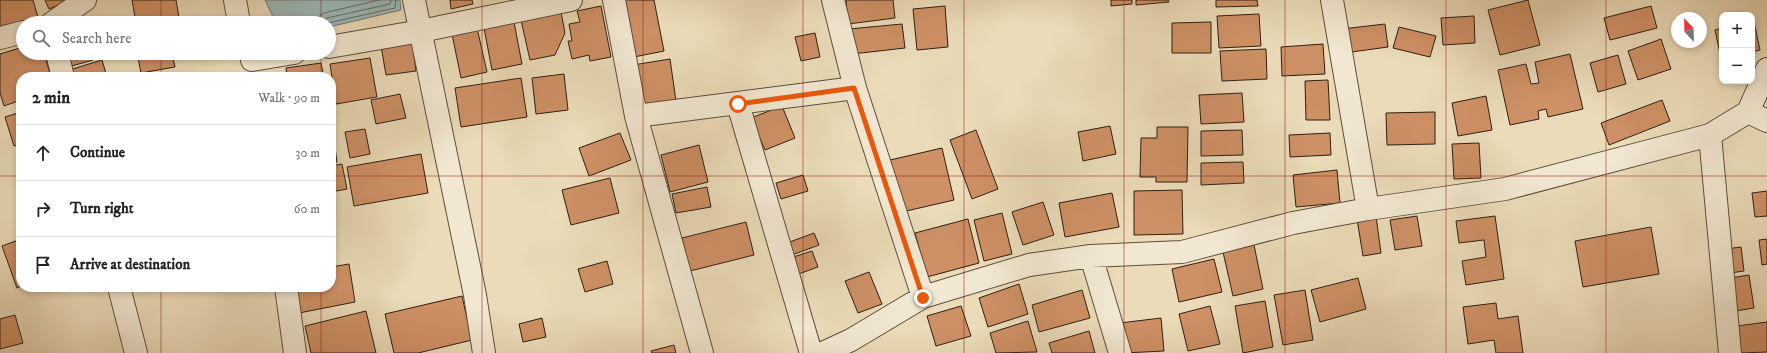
<!DOCTYPE html>
<html lang="en">
<head>
<meta charset="utf-8">
<style>
	body { margin:0; font-family:"IM FELL DW Pica",serif; background:#f6f6f6; color:#222 }
	.controls { position:absolute; right:12px; top:12px; display:grid; overflow:hidden; border-radius:8px; box-shadow:0 2px 6px #0003 }
	.controls button { width:36px; height:36px; display:grid; place-items:center; padding:0; border:0; border-bottom:1px solid #e0e0e0; background:#fff; color:#222; font:20px sans-serif }
	.compass { position:absolute; left:1671px; top:12px; width:36px; height:36px; border-radius:50%; background:#fff; box-shadow:0 2px 6px #0003; rotate:338deg }
	.stop { position:absolute; width:12px; height:12px; margin:-9px; border:3px solid #ea580c; border-radius:50%; background:#fff }
	.stop.end { background:#ea580c; border-color:#fff; box-shadow:0 1px 4px #0008 }
	.list { margin:0; padding:0; list-style:none }
	h2 { display:flex; justify-content:space-between; align-items:center; height:52px; margin:0; padding:0 16px; font-size:17px }
	h2 small { font-size:13px; font-weight:400; color:#767676 }
	.list li { display:grid; grid-template-columns:26px 1fr auto; gap:12px; align-items:center; box-sizing:border-box; height:56px; padding:0 16px; border-top:1px solid #e0e0e0 }
	.list b { display:block; font-size:15px; white-space:nowrap }
	.list em { font-size:13px; font-style:normal; color:#767676 }
	.icon { flex:none; width:22px; height:22px; fill:none; stroke:currentColor; stroke-width:2; stroke-linecap:round; stroke-linejoin:round }
	.map { position:relative; flex:none; width:1767px; height:353px; overflow:hidden }
	.search { position:absolute; background:#fff; box-shadow:0 2px 6px #0003; left:16px; top:16px; width:320px; height:44px; display:flex; align-items:center; gap:10px; box-sizing:border-box; padding:0 14px; border-radius:22px; color:#767676; font-size:15px }
	.panel { position:absolute; background:#fff; box-shadow:0 2px 6px #0003; left:16px; top:72px; width:320px; height:220px; border-radius:16px }
	.map>svg:first-child { display:block }
	.water { fill:#9cb9b9; stroke:#707b77 }
	.lines { fill:none; stroke-linecap:round; stroke-linejoin:round }
	.shore { stroke:#656c66; stroke-width:1 }
	.building { fill:#ce9065; stroke:#2e1f13 }
	.minor-casing { stroke:#5d4e3c; stroke-width:24 }
	.minor { stroke:#f2e8d1; stroke-width:22 }
	.route { stroke:#ea580c; stroke-width:5 }
	.grid { fill:none; stroke:#8f2418; stroke-width:1; stroke-opacity:0.55 }
</style>
</head>
<body>
<div class="map">
<svg width="1767" height="353" viewBox="0 0 1767 353">
	<rect width="100%" height="100%" fill="#ebdbb8"/>
	<filter id="stains"><feTurbulence type="fractalNoise" baseFrequency=".005" numOctaves="4"/><feColorMatrix values="0 0 0 0 .2 0 0 0 0 .09 0 0 0 0 .02 0 0 0 .5 -.17"/></filter>
	<radialGradient id="worn" r=".72"><stop offset=".6" stop-color="#630" stop-opacity="0"/><stop offset="1" stop-color="#630" stop-opacity=".3"/></radialGradient>
	<path class="water" d="M265,0H400L401,10L329,27V23H276Z"/>
	<g class="lines">
		<path class="shore" d="M315,23L318,17L324,13L379,0
			M321,23L327,18L390,4L391,0
			M328,23L395,8L396,0"/>
	</g>
	<path class="building" d="M0,0H33L39,21L23,23L0,31Z
		M45,0H70L49,9Z
		M132,0H176L180,23H136Z
		M450,0H472L473,4L451,9Z
		M619,0H654L664,51L629,58Z
		M846,0H893L895,18L848,24Z
		M1111,0H1132V4L1111,6Z
		M1136,0H1168L1169,2L1136,5Z
		M1216,0H1257L1258,6L1216,7Z
		M1528,0L1540,45L1500,55L1488,10Z
		M601,6L611,57L590,61L589,55L572,59L568,41H572L569,24L580,22L577,11Z
		M945,6L948,47L917,50L913,9Z
		M1651,6L1657,28L1610,40L1604,18Z
		M561,12L565,33L555,55L530,60L521,20Z
		M1259,14L1261,46L1219,48L1217,16Z
		M1474,16L1475,43L1443,45L1441,18Z
		M514,22L522,64L492,70L484,28Z
		M1211,22V53H1172V23Z
		M1752,22H1754L1760,50L1752,52Z
		M902,24L905,48L852,54L849,29Z
		M1385,24L1388,47L1344,53L1342,29Z
		M1399,27L1436,36L1430,57L1393,48Z
		M477,28L487,72L461,78L452,34Z
		M1722,28V58H1721L1715,30Z
		M815,33L820,57L801,61L795,37Z
		M1661,39L1671,69L1638,80L1628,51Z
		M412,41L416,71L386,75L381,46Z
		M1323,44L1325,74L1282,76L1281,47Z
		M23,47V53H44L51,77H21V100L4,106L0,93V54Z
		M1266,49L1267,79L1222,81L1220,51Z
		M64,53H91L93,60L68,67Z
		M137,53H172L175,67L141,73Z
		M1570,54L1583,109L1548,117L1546,109L1538,111L1539,119L1510,125L1498,70L1526,64L1531,84L1539,83L1535,62Z
		M1618,55L1626,84L1598,92L1590,63Z
		M370,58L377,97L336,104L330,64Z
		M670,59L676,101L640,107L633,65Z
		M102,60L107,77H68L66,71Z
		M321,63L324,77H287L286,68Z
		M564,74L568,110L536,114L532,78Z
		M521,78L527,117L461,127L455,88Z
		M1328,80L1330,120H1306L1305,81Z
		M1242,93L1244,122L1201,124L1199,95Z
		M400,94L406,118L376,124L371,100Z
		M1486,96L1492,130L1458,136L1452,103Z
		M1662,100L1670,121L1609,145L1601,123Z
		M782,106L795,138L765,150L751,118Z
		M21,112V144L14,146L5,117Z
		M1435,112V144L1387,145L1386,113Z
		M1110,126L1116,154L1083,161L1078,132Z
		M1157,127H1188L1187,182H1156V177H1140L1141,138H1157Z
		M365,129L370,154L350,158L345,132Z
		M976,130L998,189L972,199L950,140Z
		M1242,130L1243,155L1201,156V131Z
		M620,133L631,160L589,176L579,148Z
		M1330,133L1331,155L1290,157L1289,135Z
		M334,140L337,162L331,163V141Z
		M1479,143L1481,178L1454,179L1452,144Z
		M699,145L708,182L670,192L661,155Z
		M942,148L954,200L902,212L890,160Z
		M421,154L428,193L354,206L347,167Z
		M1243,162L1244,183L1201,185V163Z
		M342,164L347,189L331,192V166Z
		M1337,170L1340,203L1296,207L1293,175Z
		M803,175L808,191L781,199L776,183Z
		M610,178L619,213L571,225L562,190Z
		M707,187L711,207L676,213L672,194Z
		M1182,190L1183,234L1134,235V191Z
		M1767,191V216L1755,217L1752,193Z
		M1112,193L1119,227L1065,237L1059,203Z
		M1043,202L1054,235L1023,245L1012,212Z
		M1002,213L1012,254L984,261L974,220Z
		M1376,216L1381,253L1363,256L1357,219Z
		M1417,216L1422,246L1395,250L1390,220Z
		M1495,216L1504,279L1466,285L1462,261L1486,257L1484,240L1459,243L1456,221Z
		M968,219L979,263L927,277L915,233Z
		M746,222L754,255L690,271L682,238Z
		M1651,227L1659,274L1583,287L1575,241Z
		M814,233L819,245L792,255L787,243Z
		M21,239V286L17,288L2,246Z
		M1767,239V264L1762,265L1759,240Z
		M1254,245L1263,289L1233,296L1223,252Z
		M1741,247L1744,271L1730,273L1726,249Z
		M812,251L818,267L793,276L787,259Z
		M1214,259L1222,292L1179,302L1172,269Z
		M607,261L613,284L585,292L578,269Z
		M349,264L355,302L299,313L294,287H331V267Z
		M869,272L882,304L858,313L845,281Z
		M1749,275L1754,308L1735,311L1730,278Z
		M1358,278L1366,309L1320,322L1311,290Z
		M1019,284L1028,314L988,327L979,298Z
		M1082,290L1090,318L1039,332L1032,305Z
		M1305,290L1313,340L1283,345L1274,295Z
		M462,296L472,340L418,353H394L385,314Z
		M1265,301L1273,347L1243,353L1235,306Z
		M1496,303L1498,319L1518,316L1523,353H1496L1494,340L1468,344L1463,307Z
		M961,306L971,336L936,346L927,316Z
		M1210,306L1220,344L1188,351L1179,314Z
		M366,311L376,353H311L305,326Z
		M15,315L23,343L0,349V319Z
		M542,318L546,337L523,342L519,324Z
		M1161,318L1164,351L1124,353L1120,323Z
		M1028,321L1037,352L996,353L990,333Z
		M1767,322V352L1741,353L1737,326Z
		M1089,331L1095,353H1052L1049,343Z
		M674,345L676,353H652L651,351Z"/>
	<g class="lines">
		<defs>
			<path id="minor" d="M235,0L239,23
				M414,0L475,295L484,353
				M614,0L636,116L855,88L923,297L851,340L823,353
				M833,0L855,88
				M1332,0L1368,209
				M52,23L85,0
				M0,38L23,32
				M329,47L421,31L571,0
				M57,53L63,77
				M252,60L294,53
				M1767,69L1748,112L1767,121
				M738,104L811,353
				M636,116L702,353
				M1710,135L1730,353
				M1091,256L1120,353
				M119,287L136,353
				M286,287L295,353
				M923,297L1029,265L1091,256L1182,252L1293,223L1368,209L1505,189L1710,135L1748,112"/>
		</defs>
		<use href="#minor" class="minor-casing"/>
		<use href="#minor" class="minor"/>
	</g>
	<g class="lines">
		<path class="route" d="M738,104L854,88L923,298"/>
	</g>
	<path class="grid" d="M161,0V23M321,0V23M482,0V353M643,0V353M803,0V353M964,0V353M1124,0V353M1285,0V353M1446,0V353M1606,0V353M161,53V77M321,53V77M0,176H21M331,176H1767M161,287V353M321,287V353"/>
	<rect width="100%" height="100%" filter="url(#stains)"/>
	<rect width="100%" height="100%" fill="url(#worn)"/>
</svg>
<div class="controls">
<button>+</button>
<button>−</button>
</div>
<svg class="compass" viewBox="-18 -18 36 36"><path d="M0-13l5 13h-10z" fill="#e53935"/><path d="M0 13l5-13h-10z" fill="#767676"/></svg>
<div class="stop" style="left:738px;top:104px"></div>
<div class="stop end" style="left:923px;top:298px"></div>
<div class="search"><svg class="icon" aria-label="search" viewBox="0 0 24 24"><circle cx="10" cy="10" r="6"/><path d="M15 15l6 6"/></svg>Search here</div>
<section class="panel">
<h2>2 min<small>Walk · 90 m</small></h2>
<ul class="list">
<li><svg class="icon" aria-label="ahead" viewBox="0 0 24 24"><path d="M12 20V5M6 11l6-6 6 6"/></svg><div><b>Continue</b></div><em>30 m</em></li>
<li><svg class="icon" aria-label="right" viewBox="0 0 24 24"><path d="M7 20v-9h11M14 6l5 5-5 5"/></svg><div><b>Turn right</b></div><em>60 m</em></li>
<li><svg class="icon" aria-label="arrive" viewBox="0 0 24 24"><path d="M6 21V4h12l-3 4 3 4H6"/></svg><div><b>Arrive at destination</b></div></li>
</ul>
</section>
</div>
</body>
</html>
